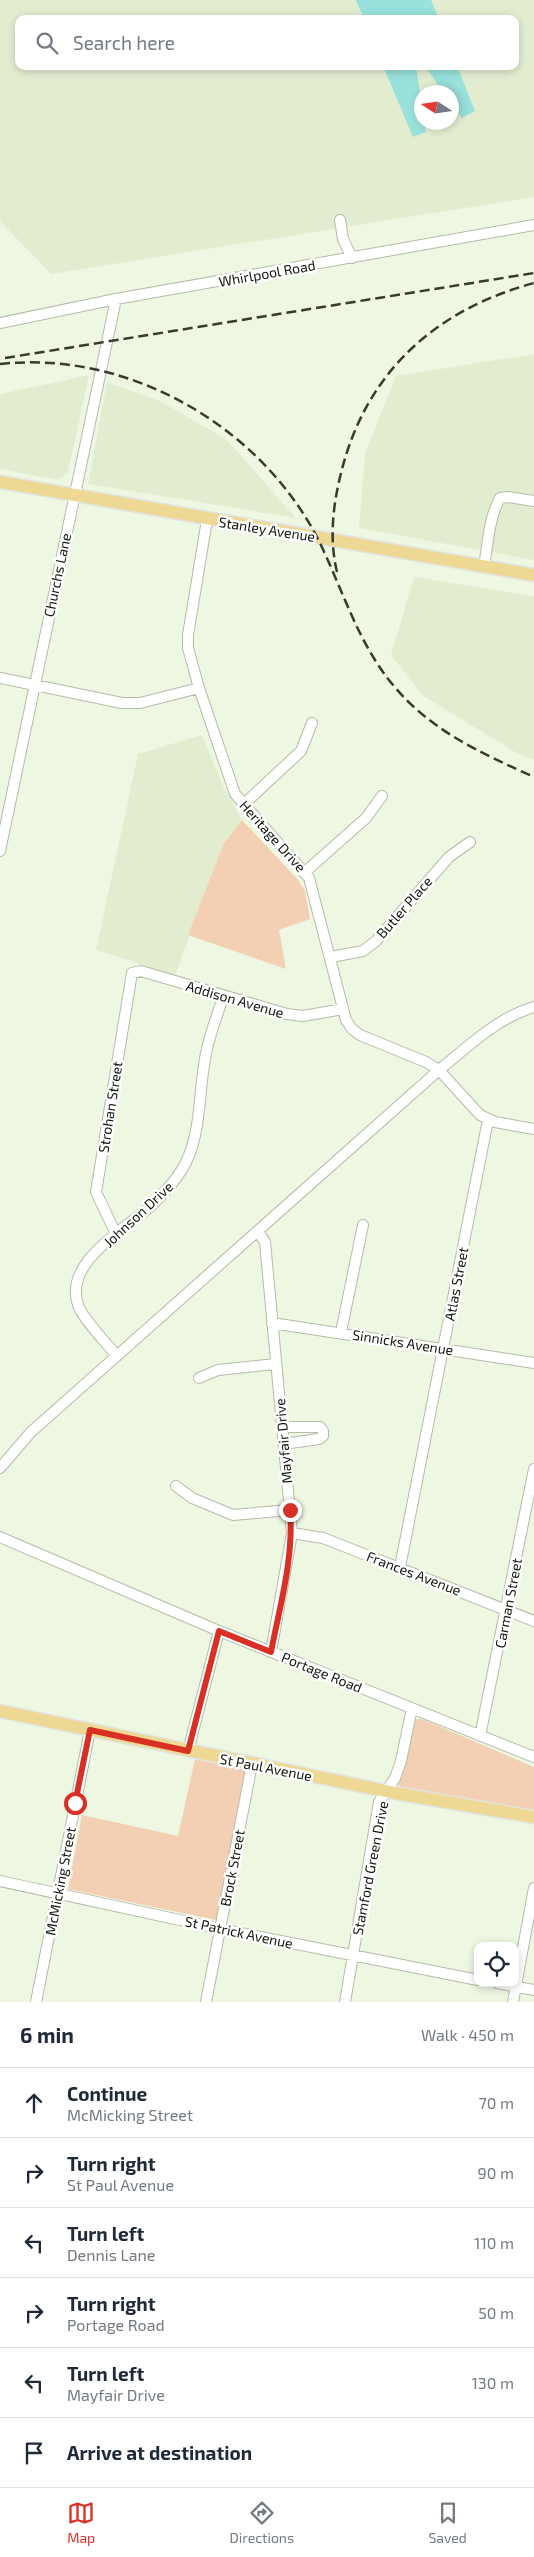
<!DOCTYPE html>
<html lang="en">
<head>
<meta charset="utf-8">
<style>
	body { margin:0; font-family:"Exo 2",sans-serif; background:#f6f6f7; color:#1f2937 }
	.controls { position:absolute; right:15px; bottom:15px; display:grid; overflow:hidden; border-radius:10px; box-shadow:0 2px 8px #0003 }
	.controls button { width:45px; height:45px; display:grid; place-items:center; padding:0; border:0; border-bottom:1px solid #e0e1e3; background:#fff; color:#1f2937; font:25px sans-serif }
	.compass { position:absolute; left:414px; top:85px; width:45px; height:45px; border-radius:50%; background:#fff; box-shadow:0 2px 8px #0003; rotate:282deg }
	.stop { position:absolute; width:15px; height:15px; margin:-11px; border:4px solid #d93025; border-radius:50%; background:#fff }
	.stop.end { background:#d93025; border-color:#fff; box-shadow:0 1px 5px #0008 }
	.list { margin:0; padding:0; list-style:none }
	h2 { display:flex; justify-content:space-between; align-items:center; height:65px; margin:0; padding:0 20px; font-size:21px }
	h2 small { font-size:16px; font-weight:400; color:#747a83 }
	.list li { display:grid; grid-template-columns:32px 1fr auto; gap:15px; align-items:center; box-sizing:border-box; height:70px; padding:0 20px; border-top:1px solid #e0e1e3 }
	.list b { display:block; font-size:19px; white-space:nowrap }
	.list p { margin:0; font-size:16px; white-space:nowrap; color:#747a83 }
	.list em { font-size:16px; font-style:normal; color:#747a83 }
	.icon { flex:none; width:28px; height:28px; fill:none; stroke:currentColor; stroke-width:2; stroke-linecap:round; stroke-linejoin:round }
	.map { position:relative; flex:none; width:534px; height:2002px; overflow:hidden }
	.search { position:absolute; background:#fff; box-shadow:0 2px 8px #0003; left:15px; right:15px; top:15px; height:55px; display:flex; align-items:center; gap:12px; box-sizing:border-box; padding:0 18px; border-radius:10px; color:#747a83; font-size:19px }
	.sheet { height:485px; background:#fff }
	nav { display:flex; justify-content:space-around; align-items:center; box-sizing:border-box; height:70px; border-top:1px solid #e0e1e3; background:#fff; font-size:14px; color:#747a83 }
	nav a { display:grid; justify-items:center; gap:2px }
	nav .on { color:#d93025 }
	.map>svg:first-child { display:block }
	.built { fill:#e2edd0; fill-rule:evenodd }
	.green { fill:#f3cfb3 }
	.water { fill:#99e1db }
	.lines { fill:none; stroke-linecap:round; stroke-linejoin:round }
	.minor-casing { stroke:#b4bca8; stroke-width:12 }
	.major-casing { stroke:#e3e3e2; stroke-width:15 }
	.minor { stroke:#fff; stroke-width:10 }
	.major { stroke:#edd994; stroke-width:12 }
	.rail { stroke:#363a30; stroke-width:2.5; stroke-dasharray:10 5; stroke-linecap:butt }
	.route { stroke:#d93025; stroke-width:6 }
	.labels { text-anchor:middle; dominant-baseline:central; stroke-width:5; stroke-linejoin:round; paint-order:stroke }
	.street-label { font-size:14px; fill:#13160e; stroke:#fff }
</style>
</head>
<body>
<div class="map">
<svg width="534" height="2002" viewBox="0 0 534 2002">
	<rect width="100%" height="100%" fill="#eef7e2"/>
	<path class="built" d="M0,0H534V197L51,274L0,221ZM19,19H515V66H19ZM422,92H452V122H422Z
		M534,354V560L359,528L365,453L396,376Z
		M89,375L68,473L58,480L0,469V394Z
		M107,382L160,401L226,439L296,518L88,484Z
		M414,577L534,596V760L520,755L422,695L391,655Z
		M202,735L224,788L242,820L224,843L175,975L96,950L138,754Z"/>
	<path class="green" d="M242,820L299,881L305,891L310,919L279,930L286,969L188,935L224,843Z
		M417,1719H422L534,1767V1812L402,1789L398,1785L405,1766L413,1723Z
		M195,1759L245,1770L216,1920L68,1889L82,1815L178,1836Z"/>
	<path class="water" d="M356,0H431L439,19H364Z
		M383,66H416L421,101L422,122L425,123L426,132L413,137Z
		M425,66H457L475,111L462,118L452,104V92H443Z"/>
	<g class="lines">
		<defs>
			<path id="minor" d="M340,220L343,239L352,258
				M0,323L116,299L534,225
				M207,520L188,635V648L199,688L235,794L309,878L346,1020L352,1029L360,1035L426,1062L439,1070L480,1115L495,1122L534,1129
				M484,566C488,544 489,517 500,498L508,497L534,501
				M0,678L122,703H140L199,688
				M244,804L301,751L312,723
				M0,851L116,299
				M305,872L366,818L382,796
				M331,957L363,951L376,941L449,857L470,842
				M115,1232L96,1192L132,973L141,971L287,1014L303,1016L343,1009
				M258,1232L265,1242L292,1533L271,1652
				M272,1323L534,1363
				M341,1332L363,1225
				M117,1356C108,1345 82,1318 78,1305C63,1260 129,1228 155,1202C167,1190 180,1176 187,1160C201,1130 199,1091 205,1059C208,1038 217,1017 223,997
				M199,1378L218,1370L276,1364
				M283,1427H320L323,1431V1436L319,1439L283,1444
				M0,1468L31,1432L439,1070C469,1046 497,1018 534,1007
				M176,1486L192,1498L233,1515L289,1510
				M292,1533L323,1538L534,1621
				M0,1537L219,1631L534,1757
				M400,1567L488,1120
				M480,1736L534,1469
				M188,1751L219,1631
				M0,1881L221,1929L478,1980
				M497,1983L534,1990
				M36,2002L90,1730
				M206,2002L252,1764
				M345,2002L379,1802L395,1778L401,1761L412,1708
				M513,2002L534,1888"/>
			<path id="major" d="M0,482L534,575
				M0,1711L395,1793L534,1817"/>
		</defs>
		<use href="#minor" class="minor-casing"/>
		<use href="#major" class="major-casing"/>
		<use href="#minor" class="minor"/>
		<use href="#major" class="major"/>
		<path class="rail" d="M5,358L534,273
			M0,364C128,350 258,425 317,537C342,587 357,642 393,685C431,731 481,753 534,777
			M337,572C329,539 333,505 341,473C366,372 435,310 534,283"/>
	</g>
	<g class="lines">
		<path class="route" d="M75,1803L90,1730L188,1751L219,1631L271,1652C280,1605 294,1558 290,1510"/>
	</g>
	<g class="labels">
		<g class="street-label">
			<text transform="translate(267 273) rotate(-10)">Whirlpool Road</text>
			<text transform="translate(267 529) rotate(9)">Stanley Avenue</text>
			<text transform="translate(57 575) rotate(-78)">Churchs Lane</text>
			<text transform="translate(273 836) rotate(48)">Heritage Drive</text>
			<text transform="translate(404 907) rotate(-49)">Butler Place</text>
			<text transform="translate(235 999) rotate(16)">Addison Avenue</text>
			<text transform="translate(110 1107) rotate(-81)">Strohan Street</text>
			<text transform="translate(138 1214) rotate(-43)">Johnson Drive</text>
			<text transform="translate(456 1284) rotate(-79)">Atlas Street</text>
			<text transform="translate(403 1342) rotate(9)">Sinnicks Avenue</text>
			<text transform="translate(283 1441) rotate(-95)">Mayfair Drive</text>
			<text transform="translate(414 1573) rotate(21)">Frances Avenue</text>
			<text transform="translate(508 1603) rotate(-79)">Carman Street</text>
			<text transform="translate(322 1672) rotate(22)">Portage Road</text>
			<text transform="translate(266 1767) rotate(11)">St Paul Avenue</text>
			<text transform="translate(232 1868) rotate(-79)">Brock Street</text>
			<text transform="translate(370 1868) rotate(-79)">Stamford Green Drive</text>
			<text transform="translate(60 1881) rotate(-79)">McMicking Street</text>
			<text transform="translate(239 1932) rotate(12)">St Patrick Avenue</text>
		</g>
	</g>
</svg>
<div class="controls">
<button><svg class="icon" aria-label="locate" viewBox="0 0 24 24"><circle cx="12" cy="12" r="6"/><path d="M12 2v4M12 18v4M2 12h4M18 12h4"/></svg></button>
</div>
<svg class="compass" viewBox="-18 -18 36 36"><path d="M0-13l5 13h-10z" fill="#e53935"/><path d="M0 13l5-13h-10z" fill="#747a83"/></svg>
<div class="stop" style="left:75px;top:1803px"></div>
<div class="stop end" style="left:290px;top:1510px"></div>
<div class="search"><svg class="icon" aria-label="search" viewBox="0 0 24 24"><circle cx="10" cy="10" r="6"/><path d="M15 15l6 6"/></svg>Search here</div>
</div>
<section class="sheet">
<h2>6 min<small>Walk · 450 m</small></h2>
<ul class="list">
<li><svg class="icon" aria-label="ahead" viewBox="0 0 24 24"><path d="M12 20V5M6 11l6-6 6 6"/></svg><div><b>Continue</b><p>McMicking Street</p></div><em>70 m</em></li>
<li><svg class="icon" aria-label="right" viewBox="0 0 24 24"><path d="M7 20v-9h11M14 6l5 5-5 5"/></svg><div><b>Turn right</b><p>St Paul Avenue</p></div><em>90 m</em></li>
<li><svg class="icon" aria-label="left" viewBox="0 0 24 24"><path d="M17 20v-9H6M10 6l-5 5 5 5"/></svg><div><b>Turn left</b><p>Dennis Lane</p></div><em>110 m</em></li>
<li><svg class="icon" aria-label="right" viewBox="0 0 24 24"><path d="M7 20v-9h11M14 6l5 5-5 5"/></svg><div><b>Turn right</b><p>Portage Road</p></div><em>50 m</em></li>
<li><svg class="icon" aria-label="left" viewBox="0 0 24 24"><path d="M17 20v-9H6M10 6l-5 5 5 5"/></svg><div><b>Turn left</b><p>Mayfair Drive</p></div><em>130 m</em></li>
<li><svg class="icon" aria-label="arrive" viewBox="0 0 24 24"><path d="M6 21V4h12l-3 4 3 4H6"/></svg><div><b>Arrive at destination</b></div></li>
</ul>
</section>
<nav>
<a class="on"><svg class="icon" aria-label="map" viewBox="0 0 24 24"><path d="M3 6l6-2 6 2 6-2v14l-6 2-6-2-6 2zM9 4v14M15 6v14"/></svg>Map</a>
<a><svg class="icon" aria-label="directions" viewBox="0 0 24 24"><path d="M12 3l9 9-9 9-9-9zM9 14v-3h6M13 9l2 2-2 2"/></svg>Directions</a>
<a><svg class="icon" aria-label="saved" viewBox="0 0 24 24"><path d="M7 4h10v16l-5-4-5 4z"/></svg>Saved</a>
</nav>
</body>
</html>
